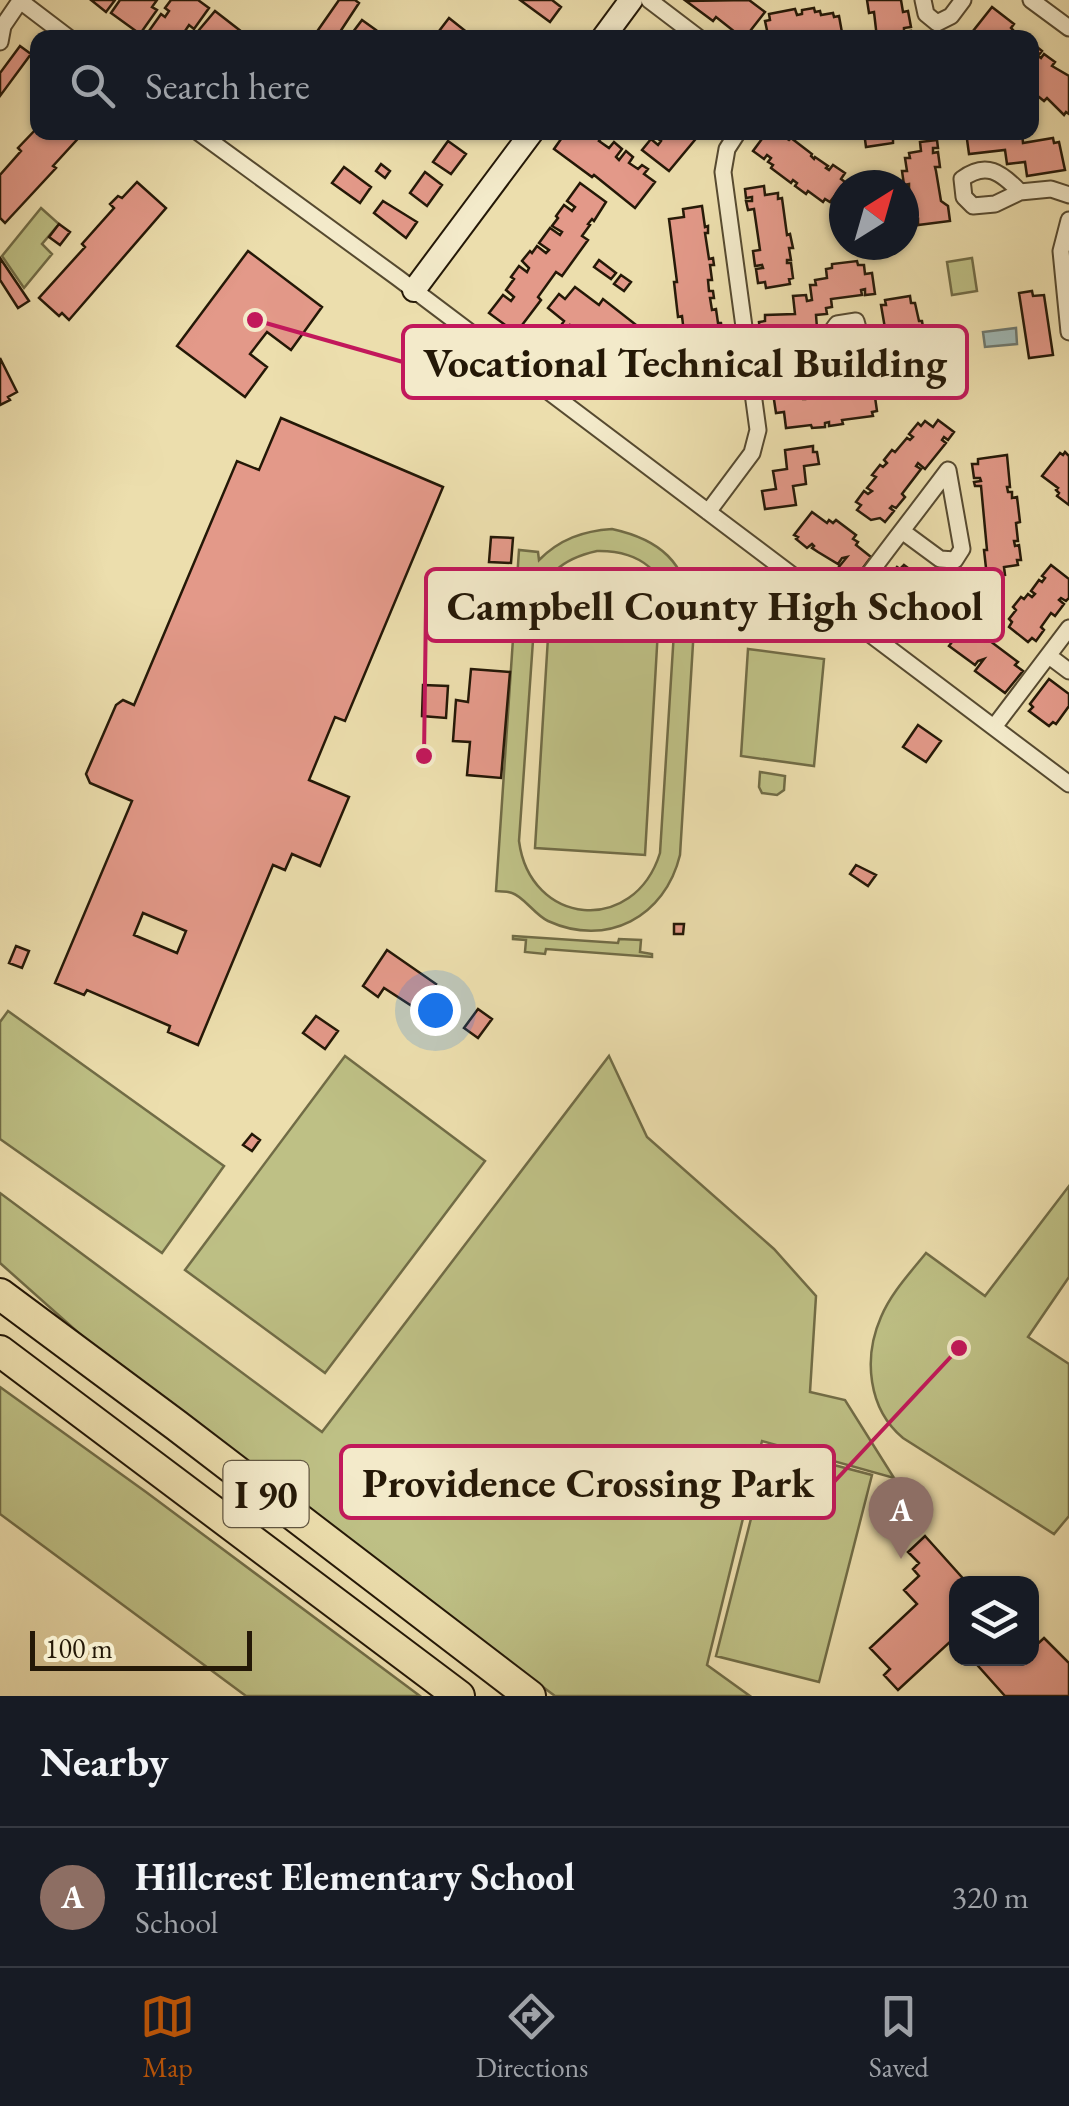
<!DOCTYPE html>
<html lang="en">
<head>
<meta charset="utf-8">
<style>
	body { margin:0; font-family:"EB Garamond",serif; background:#20242c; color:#f1f3f6 }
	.controls { position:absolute; right:30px; bottom:30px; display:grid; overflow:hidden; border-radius:20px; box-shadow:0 2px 8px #0004 }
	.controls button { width:90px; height:90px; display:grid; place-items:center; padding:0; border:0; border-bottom:2px solid #363941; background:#171b24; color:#f1f3f6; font:50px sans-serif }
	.compass { position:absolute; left:829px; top:170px; width:90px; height:90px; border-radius:50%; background:#171b24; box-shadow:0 2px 8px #0004; rotate:37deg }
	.scale { position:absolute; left:30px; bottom:25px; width:222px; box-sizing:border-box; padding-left:10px; border:5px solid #241807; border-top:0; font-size:28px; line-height:35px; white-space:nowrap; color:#241807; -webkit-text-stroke:8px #f3eaca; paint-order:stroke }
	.you { position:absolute; left:435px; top:1010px; width:35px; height:35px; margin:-25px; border:8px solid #fff; border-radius:50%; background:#1a73e8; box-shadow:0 0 0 15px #1a73e833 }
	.badge { display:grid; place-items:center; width:65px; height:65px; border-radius:50%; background:#b45309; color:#fff; font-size:32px; font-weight:700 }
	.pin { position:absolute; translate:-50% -82px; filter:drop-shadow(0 2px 5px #0008) }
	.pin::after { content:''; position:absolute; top:52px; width:35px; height:30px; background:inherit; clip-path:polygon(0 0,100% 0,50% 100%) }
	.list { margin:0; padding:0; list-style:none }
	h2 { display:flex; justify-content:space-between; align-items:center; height:130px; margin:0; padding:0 40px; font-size:42px }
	h2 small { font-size:32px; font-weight:400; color:#9ea1a6 }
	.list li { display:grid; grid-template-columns:65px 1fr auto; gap:30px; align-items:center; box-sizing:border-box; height:140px; padding:0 40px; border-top:2px solid #363941 }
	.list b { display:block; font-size:38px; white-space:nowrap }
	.list p { margin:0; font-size:32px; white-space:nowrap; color:#9ea1a6 }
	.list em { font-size:32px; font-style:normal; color:#9ea1a6 }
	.icon { flex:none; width:55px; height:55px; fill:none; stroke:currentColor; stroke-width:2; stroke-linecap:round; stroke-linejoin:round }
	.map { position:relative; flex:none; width:1069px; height:1696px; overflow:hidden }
	.search { position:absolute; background:#171b24; box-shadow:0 2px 8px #0004; left:30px; right:30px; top:30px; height:110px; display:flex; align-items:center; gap:25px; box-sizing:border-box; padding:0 35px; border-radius:20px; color:#9ea1a6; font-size:38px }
	.sheet { height:270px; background:#171b24 }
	nav { display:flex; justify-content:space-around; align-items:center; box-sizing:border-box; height:140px; border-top:2px solid #363941; background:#171b24; font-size:28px; color:#9ea1a6 }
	nav a { display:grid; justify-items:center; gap:5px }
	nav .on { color:#b45309 }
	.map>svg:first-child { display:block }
	.green { fill:#bec085; stroke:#716c46; stroke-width:2.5; fill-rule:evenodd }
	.water { fill:#9fb9b6; stroke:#6e7970; stroke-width:2.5 }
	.building { fill:#e39989; stroke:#241807; stroke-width:2.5; fill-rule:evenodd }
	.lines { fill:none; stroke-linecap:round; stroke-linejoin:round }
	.street-casing { stroke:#564a30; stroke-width:19 }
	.secondary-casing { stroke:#241807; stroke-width:26 }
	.highway-casing { stroke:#241807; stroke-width:34 }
	.street { stroke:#f3eaca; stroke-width:15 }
	.secondary { stroke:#f3eaca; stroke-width:22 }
	.highway { stroke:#ecdead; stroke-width:30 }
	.labels { text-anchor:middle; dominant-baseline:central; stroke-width:8; stroke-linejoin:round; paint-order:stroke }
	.shield { fill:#f3eaca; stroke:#625742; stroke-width:2.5 }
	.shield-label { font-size:38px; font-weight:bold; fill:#241807 }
	.leader { fill:none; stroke:#c2185b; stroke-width:4 }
	.callout-dot { fill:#c2185b; stroke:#f3eaca; stroke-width:4 }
	.callout { fill:#f3eaca; stroke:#c2185b; stroke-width:4 }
	.callout-label { font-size:42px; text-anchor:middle; font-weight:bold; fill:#241807 }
</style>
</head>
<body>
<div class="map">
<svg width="1069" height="1696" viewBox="0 0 1069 1696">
	<rect width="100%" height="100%" fill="#ecdead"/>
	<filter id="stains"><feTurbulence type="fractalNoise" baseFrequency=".002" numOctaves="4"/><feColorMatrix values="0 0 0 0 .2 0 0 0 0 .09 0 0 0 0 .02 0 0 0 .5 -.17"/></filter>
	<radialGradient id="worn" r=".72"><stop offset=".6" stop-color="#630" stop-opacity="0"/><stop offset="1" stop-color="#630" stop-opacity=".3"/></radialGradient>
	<path class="green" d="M41,208L59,224L42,244L52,254L24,288L2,256Z
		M972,258L977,291L952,295L947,262Z
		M612,529C662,540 683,562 695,611L680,855C665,917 607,948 548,921C535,915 523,896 512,893C507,891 501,892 496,891L519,550L538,552L539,560C560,539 583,531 612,529ZM597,551C642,550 666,573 675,616L660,853C634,936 530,926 519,841L535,612C543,575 561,559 597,551Z
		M550,605L659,612L645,855L535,848Z
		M748,649L824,659L814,766L741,756Z
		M760,772L785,776L784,790L777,795L762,793L759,787Z
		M513,936L618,943L619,939L641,940L640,952L652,954V957L546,949L545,954L525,952L526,940L513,939Z
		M8,1011L224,1166L162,1253L0,1139V1022Z
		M345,1056L485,1161L325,1373L185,1270Z
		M609,1056L647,1137L774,1249L816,1296L810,1392L845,1400L894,1478L762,1441L707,1665L750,1696H555L127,1376L0,1263V1193L322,1432Z
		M1069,1186V1277L1028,1337L1069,1364V1516L1054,1534L903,1438C868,1409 863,1358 881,1317C891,1293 910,1273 926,1253L985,1296Z
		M0,1387L146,1492L420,1696H246L0,1514Z
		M769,1448L872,1475L819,1682L716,1656Z"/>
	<path class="water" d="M1016,328L1017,344L985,347L983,332Z"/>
	<path class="building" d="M91,0H115L106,12Z
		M120,0H157L152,7L157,10L140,34L111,13Z
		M171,0H198L209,8L194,29L189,25L185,31L190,35L188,38H144L161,14L165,17L169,11L165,8Z
		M339,0H355L359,3L336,38H323L316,33Z
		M520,0H552L561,7L550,22Z
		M749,0L765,12L747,35L743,32L740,36L716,17L713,21L686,1Z
		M867,0H901L903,12L908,11L911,27L904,28V32L911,31L912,38H877L874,12L869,13Z
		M992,7L1014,24L1011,28L1014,31L1008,38H964L967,34L969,36Z
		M814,8L815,12L820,11L821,15L833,13L834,17L839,16L843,38H759L768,35L765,21L770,20L769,14L795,9L797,15L802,14V10Z
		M215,11L242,32L237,38H200L203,33L199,30Z
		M449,18L473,37V38H440L436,35Z
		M362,20L376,30L370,38H352L350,36Z
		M1032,43L1042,51L1038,56L1041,58L1044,54L1055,62L1052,66L1069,76V114L1066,112L1064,115L1047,98L1044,101L1034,93L1036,90L1032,87Z
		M20,46L31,54L0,96V73Z
		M38,127V132H84L53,166L56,168L5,223L0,218V175L21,151L18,148Z
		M566,132H588L594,137L599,132L603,136L599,141L609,148L614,142L622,149L616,157L619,160L626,151L633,157L629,163L638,169L642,165L648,169L644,174L655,182L635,208L594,175L592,177L554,149Z
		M656,132H698L699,135L669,171L642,150L651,139L658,145L661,141L653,135Z
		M767,132H789L786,138L789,140L791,138L812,154L811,156L814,159L815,157L828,166L826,168L829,170L833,165L845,173L841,179L845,182L830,202L825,199L823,202L808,191L806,194L795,186L797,183L793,180L791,183L771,168L773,165L768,162L771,158L767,155L764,159L753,151Z
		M864,132H896L897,137H893V143L866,147Z
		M966,132H1003L1004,135L1009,134L1008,132H1022L1023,143L1053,138L1054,143L1059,142L1065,170L1027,176L1025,162L1007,164L1005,150L969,154Z
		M937,140L938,148H933V153L938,152L940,167H935L936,171L941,201L948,206L950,221L918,225V219L914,220L911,202L907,203L905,189H909V184L904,185L902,171H907L905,158H910L909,153L921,151L920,142Z
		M448,141L466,154L451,174L433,162Z
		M381,164L390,171L385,178L376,171Z
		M344,167L371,187L360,203L332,183Z
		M425,172L442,185L427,206L410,193Z
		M137,182L166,208L69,320L62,313L59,316L39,298L85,247L82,244L114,208L110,204L118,196L122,198Z
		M580,183L606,202L594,221L592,219L588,224L590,225L582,236L588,240L562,276L556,272L538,297L541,300L516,333L489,313L503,295L511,301L514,297L506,290L514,279L511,277L519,266L527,272L529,268L522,261L530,251L532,253L537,246L546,253L549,250L539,243L550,228L560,235L562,232L552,226L558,218L556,216L564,205L572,211L575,207L567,201Z
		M764,186L765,195L778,193V199L782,198L787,235L790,234L793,248H789L791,260H787V263H791L793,278L789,279L790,284L766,288L765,282L758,283L756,269L763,268L762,265L755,266L753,251L760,250L754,209L748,210L746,201H752V197L746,198L745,189Z
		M383,201L417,222L406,238L374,213Z
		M702,206L705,227L708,226V233H705L709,259L713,258L714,265H710L712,280H708L709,291H713L714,298H710L712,310L716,309L718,323H721L722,330H719L722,353L702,355V348L686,350L682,316L678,317L674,282H677L669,219L684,217L683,209Z
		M59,224L70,232L60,245L49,237Z
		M248,251L322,307L291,350L267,332L250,354L267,367L245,397L177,346Z
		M0,258L29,301L18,308L0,280Z
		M599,260L616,273L611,279L594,267Z
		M857,261L858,265H864L865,274L872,273L875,294L865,295V289L861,290L862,295L831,299L832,307L826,308L827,314L816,315L817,328L813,329V331L799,332V340H794L795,347L762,350L759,322L765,321V315L795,314L793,296L806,295L807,301L812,300L810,285H816L815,280L827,278L826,269L832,268V264Z
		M621,275L631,282L624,291L614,284Z
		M575,287L599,305L603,299L640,328L638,331L655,345L654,347L679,366L670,378L677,383L666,398L647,383L645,386L641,382L643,380L626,367L624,369L619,366L621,363L615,358L616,356L604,350L606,348L593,338L591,341L586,337L588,334L583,331L581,333L570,325L568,328L562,324L564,321L548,308L559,294L565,299Z
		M1032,291L1033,296L1044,295L1053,355L1029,358L1019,293Z
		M910,296L911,303H915L919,321H922L926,346L921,347L924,364L921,365L922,370L893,375L881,305H886L885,300Z
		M0,358L17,392L8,397L10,400L0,405Z
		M881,377L884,396L875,397L877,411L872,412L873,416L842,420L843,424L829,426V422L825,423V427L812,428L811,425L786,428L784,412L776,413L773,393L783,392L784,398L786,397L785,392L801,389L803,399H805L804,392L835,388L834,385L850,383L851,388L855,387L854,382L868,380L869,386H874L873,379Z
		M281,418L443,487L345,721L335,717L309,780L349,797L320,866L292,854L285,870L273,865L198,1045L168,1032L170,1026L87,990L84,995L55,983L132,801L90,783L86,774L116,705L123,700L134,705L237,461L259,470ZM143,913L186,931L177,953L134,935Z
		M938,420L954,432L948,440L944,437L942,440L946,443L925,469L918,463L916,466L921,469L902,494L905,497L896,508L892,506L890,508L894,511L885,522L880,518L871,520L857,510L861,505L856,502L864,491L868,494L872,491L867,488L876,477L872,475L880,465L883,467L887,463L884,460L892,450L895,452L907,438L910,440L913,437L909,434L918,423L921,426L925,421L933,427Z
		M813,446V452H817L819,464L804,466L806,484L793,486L796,505L765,509L762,491L776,489L773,471L787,469L785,450Z
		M1065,452L1069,456V505L1057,496L1059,493L1056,490L1058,488L1042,476L1060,453L1063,455Z
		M1007,455L1010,487H1007L1008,492H1012V498L1017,497L1020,522L1016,523L1018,541H1014L1015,546L1019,545L1021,560H1017L1018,565L1004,567L1005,575L987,577L984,550H987L981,486H975L974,482L981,481L980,478H974L972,464H978V459Z
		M812,512L827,523L829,520L833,523L836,520L856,535L853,539L858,542L856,545L871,557L854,580L838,568L847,557L842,558L838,564L818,552L812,548L814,546L812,544L807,548L796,539L798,537L794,535Z
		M491,537L513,538L511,563L489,562Z
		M904,565L938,590L936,593L942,597L952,584L963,592L959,597L964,600L949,621L944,617L942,620L932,613L926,621L921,617L918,621L898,605L900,602L897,599L895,603L884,595L886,592L881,588L897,567L900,569Z
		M1051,565L1069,579V598L1066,601L1061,598L1059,600L1064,604L1055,616L1051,613L1041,627L1044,630L1036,641L1032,638L1028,642L1009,627L1012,622L1009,619L1016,610L1013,607L1021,597L1024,599L1028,594L1032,597L1035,594L1031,591L1039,580L1042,582L1045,578L1042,576Z
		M972,622L992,638L990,641L1018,662L1015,665L1023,671L1005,693L975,671L984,659L978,661L975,665L949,646L966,623L969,626Z
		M471,669L510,672L501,778L467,775L470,742L453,741L456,700L468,702Z
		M1049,679L1069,694V706L1056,724L1053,722L1049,726L1029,711L1033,707L1030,704Z
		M423,685L448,686L446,718L422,716Z
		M918,725L941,741L926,762L903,747Z
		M856,865L876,875L868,886L850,874Z
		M674,924H684L683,934H674Z
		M16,946L29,951L22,968L9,963Z
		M387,950L436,984L418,1010L384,988L378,997L363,986Z
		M478,1009L492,1019L478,1038L464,1028Z
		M316,1016L338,1031L325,1049L303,1033Z
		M252,1134L260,1140L252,1151L243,1145Z
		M925,1536L968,1584H956V1643L953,1639L898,1690L884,1675L890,1669L870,1648L917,1604L904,1590L919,1576L913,1569L919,1563L908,1552Z
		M1044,1638L1069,1663V1696H1005L971,1658H1032V1649Z"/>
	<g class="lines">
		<defs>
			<path id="street" d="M19,0L69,38
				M649,0L699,38
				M923,0L926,14L937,23L951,16L963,0
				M1031,0L1069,28
				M0,42L3,26L20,1
				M198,132L398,278L1069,784
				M1020,192C1001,172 986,161 962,179L964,197L973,206L995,204L1020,192L1051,189L1069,195
				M1069,220L1061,251L1069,332
				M751,369L857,356L862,343L856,321L837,324L810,361
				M708,512L752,453L758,430L723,172L727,149L738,132
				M841,612C876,564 912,518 948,470L962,549L955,560L940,559L902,531
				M1049,656L1069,671
				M994,727L1069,628"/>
			<path id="secondary" d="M603,38L631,0
				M414,290L532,132"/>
			<path id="highway" d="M0,1294L176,1425L530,1696
				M0,1351L459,1696"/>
		</defs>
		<use href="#street" class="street-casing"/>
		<use href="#secondary" class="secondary-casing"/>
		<use href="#highway" class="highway-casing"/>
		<use href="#street" class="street"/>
		<use href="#secondary" class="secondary"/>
		<use href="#highway" class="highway"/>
	</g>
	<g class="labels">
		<rect class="shield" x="223.5" y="1461" width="85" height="66" rx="8"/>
		<g class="shield-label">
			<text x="266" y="1494">I 90</text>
		</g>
	</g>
	<path class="leader" d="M255 320L403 362M424 756L426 605M959 1348L834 1482"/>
	<g class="callout-dot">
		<circle cx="255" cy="320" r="10"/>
		<circle cx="424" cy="756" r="10"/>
		<circle cx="959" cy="1348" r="10"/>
	</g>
	<g class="callout">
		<rect x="403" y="326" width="564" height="72" rx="10"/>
		<rect x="426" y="569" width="577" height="72" rx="10"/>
		<rect x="341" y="1446" width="493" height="72" rx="10"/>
	</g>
	<g class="callout-label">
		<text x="685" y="377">Vocational Technical Building</text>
		<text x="715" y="620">Campbell County High School</text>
		<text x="588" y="1497">Providence Crossing Park</text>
	</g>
	<rect width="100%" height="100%" filter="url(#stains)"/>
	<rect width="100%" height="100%" fill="url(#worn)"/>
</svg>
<div class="controls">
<button><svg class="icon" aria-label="layers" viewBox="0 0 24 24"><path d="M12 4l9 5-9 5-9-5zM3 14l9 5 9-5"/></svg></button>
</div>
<svg class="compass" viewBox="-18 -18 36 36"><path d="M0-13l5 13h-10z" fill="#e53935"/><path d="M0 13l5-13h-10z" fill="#9ea1a6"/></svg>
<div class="scale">100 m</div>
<div class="you"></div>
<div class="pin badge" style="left:901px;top:1559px;background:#8d6e63">A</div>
<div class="search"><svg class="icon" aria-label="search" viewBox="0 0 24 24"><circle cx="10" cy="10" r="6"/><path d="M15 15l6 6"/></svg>Search here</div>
</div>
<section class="sheet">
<h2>Nearby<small></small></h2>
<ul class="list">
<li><span class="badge" style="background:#8d6e63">A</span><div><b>Hillcrest Elementary School</b><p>School</p></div><em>320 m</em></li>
</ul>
</section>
<nav>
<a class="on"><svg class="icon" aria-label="map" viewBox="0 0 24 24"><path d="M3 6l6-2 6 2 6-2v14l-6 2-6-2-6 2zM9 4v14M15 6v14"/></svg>Map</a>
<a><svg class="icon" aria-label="directions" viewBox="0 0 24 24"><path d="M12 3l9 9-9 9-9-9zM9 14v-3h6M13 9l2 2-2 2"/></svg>Directions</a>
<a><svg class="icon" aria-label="saved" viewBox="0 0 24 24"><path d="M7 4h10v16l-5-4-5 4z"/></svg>Saved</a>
</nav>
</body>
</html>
